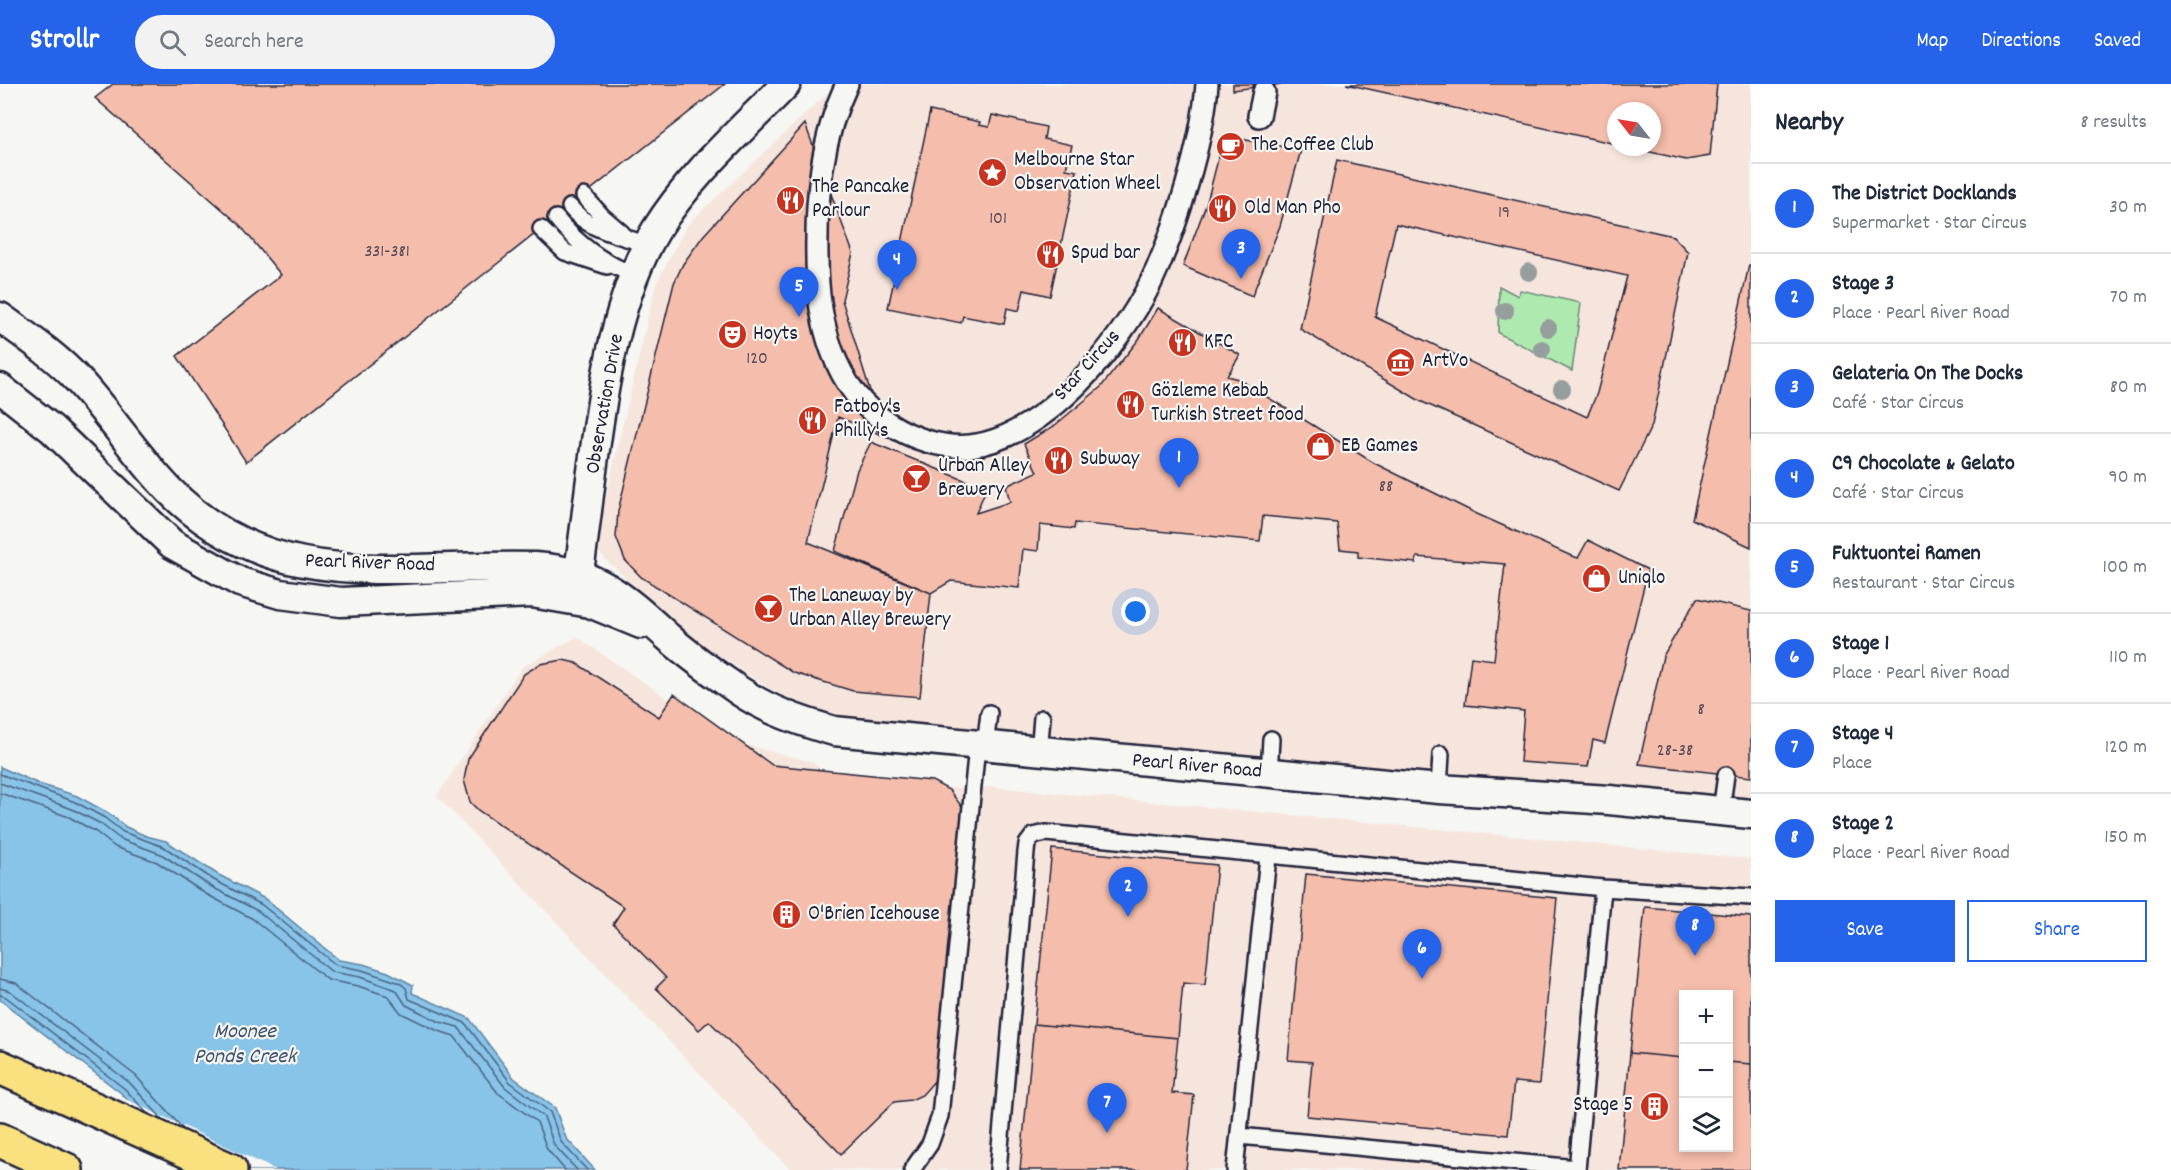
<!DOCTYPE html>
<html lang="en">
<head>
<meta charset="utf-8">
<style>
	body { margin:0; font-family:Dekko,sans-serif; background:#f2f2f3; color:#1f2937 }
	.controls { position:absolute; right:18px; bottom:18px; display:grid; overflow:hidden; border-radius:0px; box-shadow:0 3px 9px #0003 }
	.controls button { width:54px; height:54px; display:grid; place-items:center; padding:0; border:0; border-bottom:2px solid #e0e1e3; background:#fff; color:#1f2937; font:30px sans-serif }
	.compass { position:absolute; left:1607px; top:18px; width:54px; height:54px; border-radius:50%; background:#fff; box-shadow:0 3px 9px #0003; rotate:301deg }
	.you { position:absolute; left:1136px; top:528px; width:21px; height:21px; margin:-15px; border:4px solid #fff; border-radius:50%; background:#1a73e8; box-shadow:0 0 0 9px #1a73e833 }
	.badge { display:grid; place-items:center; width:39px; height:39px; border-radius:50%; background:#2563eb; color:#fff; font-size:20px; font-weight:700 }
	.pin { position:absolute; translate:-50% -50px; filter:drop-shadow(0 2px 3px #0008) }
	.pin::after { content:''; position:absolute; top:32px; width:21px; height:18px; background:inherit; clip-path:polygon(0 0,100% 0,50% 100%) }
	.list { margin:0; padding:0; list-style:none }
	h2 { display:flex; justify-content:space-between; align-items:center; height:78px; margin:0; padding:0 24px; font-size:26px }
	h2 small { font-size:20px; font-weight:400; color:#747a83 }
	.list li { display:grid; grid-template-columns:39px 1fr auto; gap:18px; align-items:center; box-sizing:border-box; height:90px; padding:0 24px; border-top:2px solid #e0e1e3 }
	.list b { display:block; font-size:22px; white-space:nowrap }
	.list p { margin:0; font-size:20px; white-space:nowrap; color:#747a83 }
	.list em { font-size:20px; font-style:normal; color:#747a83 }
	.actions { display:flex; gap:12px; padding:18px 24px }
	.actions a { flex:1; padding:14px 0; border:2px solid #2563eb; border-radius:0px; text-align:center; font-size:21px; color:#2563eb }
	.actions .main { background:#2563eb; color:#fff }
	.icon { flex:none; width:33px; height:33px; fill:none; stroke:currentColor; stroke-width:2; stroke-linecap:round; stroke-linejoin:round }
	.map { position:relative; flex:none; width:1751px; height:1086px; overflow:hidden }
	header { display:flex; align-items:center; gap:36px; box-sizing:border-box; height:84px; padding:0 30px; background:#2563eb; color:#fff }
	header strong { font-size:28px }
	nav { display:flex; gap:33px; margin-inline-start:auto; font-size:21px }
	.search { width:420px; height:54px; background:#f2f2f3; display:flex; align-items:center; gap:15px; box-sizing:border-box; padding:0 21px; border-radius:33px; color:#747a83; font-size:22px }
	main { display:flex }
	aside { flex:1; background:#fff }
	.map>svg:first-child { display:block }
	.built { fill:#f6e5dd; fill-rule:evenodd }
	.green { fill:#aeeab0; stroke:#688676; stroke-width:1.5 }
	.water { fill:#88c3e8; stroke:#5f83a3; stroke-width:1.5 }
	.pier { fill:#f6f6f2 }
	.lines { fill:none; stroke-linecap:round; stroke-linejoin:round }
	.shore { stroke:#4b6280; stroke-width:1.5 }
	.building { fill:#f5bdab; stroke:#22223b; stroke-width:1.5; fill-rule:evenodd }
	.service-casing { stroke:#22223b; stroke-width:20 }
	.pedestrian-casing { stroke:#22223b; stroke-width:26 }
	.minor-casing { stroke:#22223b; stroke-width:33 }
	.motorway-casing { stroke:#22223b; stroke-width:38 }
	.service { stroke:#f6f6f2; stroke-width:15 }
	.pedestrian { stroke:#f6f6f2; stroke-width:21 }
	.minor { stroke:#f6f6f2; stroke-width:28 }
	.motorway { stroke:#fae180; stroke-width:33 }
	.tree { fill:#959d9d }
	.labels { text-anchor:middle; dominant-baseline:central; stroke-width:4.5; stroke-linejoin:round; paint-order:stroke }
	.number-label { font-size:18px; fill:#574957 }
	.poi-label { font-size:21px; fill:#22223b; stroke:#f6f6f2; text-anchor:start }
	.street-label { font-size:21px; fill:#22223b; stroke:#f6f6f2 }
	.water-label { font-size:22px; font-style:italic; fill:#41526f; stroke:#f6f6f2 }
</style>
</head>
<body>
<header>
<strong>Strollr</strong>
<div class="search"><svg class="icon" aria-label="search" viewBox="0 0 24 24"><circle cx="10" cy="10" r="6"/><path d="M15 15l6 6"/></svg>Search here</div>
<nav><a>Map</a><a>Directions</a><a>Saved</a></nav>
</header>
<main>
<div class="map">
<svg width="1751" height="1086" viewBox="0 0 1751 1086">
	<rect width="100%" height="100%" fill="#f6f6f2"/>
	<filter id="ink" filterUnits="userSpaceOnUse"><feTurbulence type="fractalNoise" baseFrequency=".0167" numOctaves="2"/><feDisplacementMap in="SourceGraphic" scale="12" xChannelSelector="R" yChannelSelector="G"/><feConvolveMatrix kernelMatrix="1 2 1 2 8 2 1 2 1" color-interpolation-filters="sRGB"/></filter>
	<g filter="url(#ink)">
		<path class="built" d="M837,0H1751V716L1283,676L843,633L810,624L770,605L706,563L661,528L594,464L656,200L687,141ZM1616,27H1652V63H1616Z
			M577,553L730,657L813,678L825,690L941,704L994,703L1751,775V1086H791L437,712L522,583ZM1684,910H1728V1064H1684Z"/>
		<path class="green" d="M1499,202L1518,212L1520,206L1581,219L1572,287L1498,249Z"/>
		<path class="water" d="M0,683L39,700L77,712L108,729L126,743L146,752L166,757L217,790L265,815L339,876L363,880L388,888L413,901L412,909L469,934L514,994L555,1024L566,1054L595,1086H190L121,1009L0,916Z"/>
		<path class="pier" d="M121,1013L173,1037L276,1086H186Z"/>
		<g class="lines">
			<path class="shore" d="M0,690L75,718L105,734L123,748L164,763L214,796L262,821L336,881L362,886L400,899L406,904L409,915L465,939L510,998L550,1028L561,1058L587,1086
				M0,699L72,725L101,740L120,755L161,770L210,802L258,827L332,888L360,893L396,906L406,921L440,938L458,943L505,1003L544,1033L554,1061L577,1086
				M0,709L69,733L96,748L115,763L157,778L206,810L253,835L328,896L358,902L388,912L401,929L436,946L454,952L498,1009L537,1038L547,1065L565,1086
				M0,895L16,899L136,992L184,1046
				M0,904L10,907L130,999L164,1037
				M0,911L6,913L125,1005L147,1029"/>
		</g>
		<path class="building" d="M113,0H725L246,378L177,272L281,191L239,140L95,14Z
			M1233,0H1282L1233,6Z
			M1346,0H1717L1710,72L1686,76L1628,63H1652V27H1616V60Z
			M930,27L980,38L979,41L989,43L992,31L1046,43L1044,55L1072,61L1066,85L1077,87L1050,212L1024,206L1019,227L1007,224L1004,240L963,232L961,239L888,224Z
			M805,40L853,169L842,216L884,352L838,333L808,458L931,509L920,613L853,607L794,589L641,493L625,476L616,453L618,427L674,199L683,180L703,152Z
			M1224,52L1301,66L1280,142L1252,212L1183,182L1207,118Z
			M1337,76L1673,152L1688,168L1652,341L1619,407L1420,317L1300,245ZM1396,140L1627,192L1597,309L1587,333L1375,233Z
			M1749,181H1751V463L1692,435Z
			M1158,224L1240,271L1227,292L1238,295L1374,379L1477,430L1567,470L1578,474L1588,456L1648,486L1605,659L1593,656L1588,683L1520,678L1524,627L1465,621L1471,573L1494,576L1505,480L1417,473L1416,479L1358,473V467L1340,465L1337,439L1263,432L1260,457L1075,439L1074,445L1040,441L1038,467L1023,465L1019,504L951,497L931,509L835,467L857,386L871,358L986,405L976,429L1010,418L1006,402L1037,388L1024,360L1054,342L1101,303L1139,255Z
			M1697,514L1751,527V693L1639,680L1663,572Z
			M563,576L576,579L659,633L674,610L772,681L932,697L949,706L963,724L966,737L937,994L922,1011L911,1016L894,1018L841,1070L709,937L699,946L656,904L666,894L613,840L624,823L479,727L470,718L464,696L468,675L524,590L540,580Z
			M1052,765L1217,781L1205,901L1183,899L1178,954L1034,940Z
			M1306,790L1557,814L1539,1000L1514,998L1508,1051L1307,1032L1312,978L1288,976Z
			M1645,823L1751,833V980L1728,978V910H1684V974L1630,969Z
			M1034,940L1178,954L1172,1009L1194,1011L1186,1086H1020Z
			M1630,969L1684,974V1064H1728V978L1751,980V1086H1619Z"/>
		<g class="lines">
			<defs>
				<path id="service" d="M584,112L602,132L622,149
					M570,123C590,148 619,150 647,161
					M556,134C576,159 604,180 635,191
					M541,145L565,168L607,182
					M985,663L989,629
					M1039,668L1042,634
					M1269,690L1271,655
					M1439,705L1441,670
					M1721,727L1726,691
					M1239,1052L1577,1084
					M912,1086L930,1060L940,1032L977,662
					M998,1086L1026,768L1027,760L1033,752L1046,749L1603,804L1751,813
					M1235,1086L1268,773
					M1577,1086L1603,804"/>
				<path id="pedestrian" d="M847,0C821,54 816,115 817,174C817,234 833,306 888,339C911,354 942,365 970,362C1045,353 1120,261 1151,198C1176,146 1203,57 1207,0
					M1259,32L1264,8"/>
				<path id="minor" d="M0,233C26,252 56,272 78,296C110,331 137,373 170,407C275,513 401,479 535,483C597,487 625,514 668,553C689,572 714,589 738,606C767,626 799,637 834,647L1439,705L1609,716L1751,730
					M0,304L52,345L172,460L240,498L280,510L341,518L532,509L590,519L641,540
					M576,507C594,398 599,240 656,146C690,91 742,46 786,0"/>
				<path id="motorway" d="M0,983L230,1086
					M0,1056L66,1086"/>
			</defs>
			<use href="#service" class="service-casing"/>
			<use href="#pedestrian" class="pedestrian-casing"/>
			<use href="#minor" class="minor-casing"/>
			<use href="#motorway" class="motorway-casing"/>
			<use href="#service" class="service"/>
			<use href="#pedestrian" class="pedestrian"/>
			<use href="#minor" class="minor"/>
			<use href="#motorway" class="motorway"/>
		</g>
		<g class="tree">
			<circle cx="1529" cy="188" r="9"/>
			<circle cx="1505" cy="227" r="9"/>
			<circle cx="1548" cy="244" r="9"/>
			<circle cx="1542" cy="265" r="9"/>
			<circle cx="1562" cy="305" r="9"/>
		</g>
	</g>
	<defs>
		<symbol id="cafe-disc" viewBox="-11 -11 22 22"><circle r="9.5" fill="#c8321e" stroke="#f6f6f2"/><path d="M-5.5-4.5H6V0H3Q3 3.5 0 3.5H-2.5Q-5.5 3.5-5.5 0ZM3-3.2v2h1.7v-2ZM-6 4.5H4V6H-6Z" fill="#fff"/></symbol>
		<symbol id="sight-disc" viewBox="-11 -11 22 22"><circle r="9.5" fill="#c8321e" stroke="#f6f6f2"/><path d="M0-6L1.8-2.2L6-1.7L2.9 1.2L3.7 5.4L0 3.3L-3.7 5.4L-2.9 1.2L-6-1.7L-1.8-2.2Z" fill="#fff"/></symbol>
		<symbol id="restaurant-disc" viewBox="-11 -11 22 22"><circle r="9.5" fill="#c8321e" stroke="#f6f6f2"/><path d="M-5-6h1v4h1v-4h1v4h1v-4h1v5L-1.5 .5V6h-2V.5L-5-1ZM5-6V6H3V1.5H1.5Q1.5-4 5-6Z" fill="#fff"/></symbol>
		<symbol id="theatre-disc" viewBox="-11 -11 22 22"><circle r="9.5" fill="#c8321e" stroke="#f6f6f2"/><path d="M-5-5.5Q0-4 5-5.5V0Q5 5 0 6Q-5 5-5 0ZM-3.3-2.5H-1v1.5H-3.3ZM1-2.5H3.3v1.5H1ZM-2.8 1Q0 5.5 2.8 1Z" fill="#fff"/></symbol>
		<symbol id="museum-disc" viewBox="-11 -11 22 22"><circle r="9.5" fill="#c8321e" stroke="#f6f6f2"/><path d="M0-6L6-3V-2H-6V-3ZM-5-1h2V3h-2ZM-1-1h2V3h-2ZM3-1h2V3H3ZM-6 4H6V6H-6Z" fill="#fff"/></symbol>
		<symbol id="shop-disc" viewBox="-11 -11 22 22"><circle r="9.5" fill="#c8321e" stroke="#f6f6f2"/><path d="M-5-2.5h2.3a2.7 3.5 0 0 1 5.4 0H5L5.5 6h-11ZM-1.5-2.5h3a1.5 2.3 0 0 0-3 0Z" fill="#fff"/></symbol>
		<symbol id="bar-disc" viewBox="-11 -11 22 22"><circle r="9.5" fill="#c8321e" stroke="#f6f6f2"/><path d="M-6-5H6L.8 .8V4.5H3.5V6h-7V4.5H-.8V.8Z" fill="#fff"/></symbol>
		<symbol id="building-disc" viewBox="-11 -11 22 22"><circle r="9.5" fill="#c8321e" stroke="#f6f6f2"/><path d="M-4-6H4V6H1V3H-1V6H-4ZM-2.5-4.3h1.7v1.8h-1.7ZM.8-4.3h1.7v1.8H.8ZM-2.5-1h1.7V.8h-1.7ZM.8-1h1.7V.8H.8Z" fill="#fff"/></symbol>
	</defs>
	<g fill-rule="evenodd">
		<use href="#cafe-disc" x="1214" y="46" width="33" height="33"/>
		<use href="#sight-disc" x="976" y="72" width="33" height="33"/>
		<use href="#restaurant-disc" x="774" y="100" width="33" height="33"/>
		<use href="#restaurant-disc" x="1206" y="108" width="33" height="33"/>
		<use href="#restaurant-disc" x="1034" y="154" width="33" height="33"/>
		<use href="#theatre-disc" x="716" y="234" width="33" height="33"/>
		<use href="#restaurant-disc" x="1166" y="242" width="33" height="33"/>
		<use href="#museum-disc" x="1384" y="262" width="33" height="33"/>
		<use href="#restaurant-disc" x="1114" y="304" width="33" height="33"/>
		<use href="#restaurant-disc" x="796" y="320" width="33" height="33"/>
		<use href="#shop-disc" x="1304" y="346" width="33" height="33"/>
		<use href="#restaurant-disc" x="1042" y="360" width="33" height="33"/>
		<use href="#bar-disc" x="900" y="378" width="33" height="33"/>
		<use href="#shop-disc" x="1580" y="478" width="33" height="33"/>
		<use href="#bar-disc" x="752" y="508" width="33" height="33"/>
		<use href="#building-disc" x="770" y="814" width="33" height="33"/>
		<use href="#building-disc" x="1638" y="1006" width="33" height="33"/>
	</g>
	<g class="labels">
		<g class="number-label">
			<text x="1504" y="129">19</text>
			<text x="998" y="135">101</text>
			<text x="387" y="168">331-381</text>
			<text x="757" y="275">120</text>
			<text x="1386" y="403">88</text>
			<text x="1701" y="626">8</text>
			<text x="1675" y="667">28-38</text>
		</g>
		<g class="poi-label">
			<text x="1251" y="62">The Coffee Club</text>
			<text x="1014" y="77">Melbourne Star<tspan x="1014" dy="24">Observation Wheel</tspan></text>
			<text x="812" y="104">The Pancake<tspan x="812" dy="24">Parlour</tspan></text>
			<text x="1244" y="125">Old Man Pho</text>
			<text x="1071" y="170">Spud bar</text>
			<text x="753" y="251">Hoyts</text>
			<text x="1204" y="259">KFC</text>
			<text x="1422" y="278">ArtVo</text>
			<text x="1151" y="308">Gözleme Kebab<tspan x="1151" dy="24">Turkish Street food</tspan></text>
			<text x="834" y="324">Fatboy's<tspan x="834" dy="24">Philly's</tspan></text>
			<text x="1341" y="363">EB Games</text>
			<text x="1080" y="376">Subway</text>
			<text x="938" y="383">Urban Alley<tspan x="938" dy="24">Brewery</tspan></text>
			<text x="1618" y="495">Uniqlo</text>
			<text x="789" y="513">The Laneway by<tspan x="789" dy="24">Urban Alley Brewery</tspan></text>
			<text x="808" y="831">O'Brien Icehouse</text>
			<text x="1633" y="1022" text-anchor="end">Stage 5</text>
		</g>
		<g class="street-label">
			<text transform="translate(1088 282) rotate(-48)">Star Circus</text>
			<text transform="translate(606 320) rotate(-80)">Observation Drive</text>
			<text transform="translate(370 480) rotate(2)">Pearl River Road</text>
			<text transform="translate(1197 683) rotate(5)">Pearl River Road</text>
		</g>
		<g class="water-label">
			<text x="245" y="948">Moonee<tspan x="245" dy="25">Ponds Creek</tspan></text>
		</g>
	</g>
</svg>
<div class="controls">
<button>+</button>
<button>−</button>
<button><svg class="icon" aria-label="layers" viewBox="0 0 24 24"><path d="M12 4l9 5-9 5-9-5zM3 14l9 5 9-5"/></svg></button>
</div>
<svg class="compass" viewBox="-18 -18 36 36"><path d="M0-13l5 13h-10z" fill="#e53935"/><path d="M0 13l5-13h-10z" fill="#747a83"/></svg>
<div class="you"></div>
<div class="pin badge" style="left:1179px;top:404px">1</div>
<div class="pin badge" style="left:1128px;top:833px">2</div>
<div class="pin badge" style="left:1241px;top:195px">3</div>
<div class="pin badge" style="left:897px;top:206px">4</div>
<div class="pin badge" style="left:799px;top:233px">5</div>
<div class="pin badge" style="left:1422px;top:895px">6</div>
<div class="pin badge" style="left:1107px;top:1049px">7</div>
<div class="pin badge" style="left:1695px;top:872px">8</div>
</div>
<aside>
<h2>Nearby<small>8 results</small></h2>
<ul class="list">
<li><span class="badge">1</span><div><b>The District Docklands</b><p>Supermarket · Star Circus</p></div><em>30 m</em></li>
<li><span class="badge">2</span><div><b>Stage 3</b><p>Place · Pearl River Road</p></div><em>70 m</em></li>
<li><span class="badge">3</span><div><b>Gelateria On The Docks</b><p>Café · Star Circus</p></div><em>80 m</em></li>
<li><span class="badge">4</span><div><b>C9 Chocolate &amp; Gelato</b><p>Café · Star Circus</p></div><em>90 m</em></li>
<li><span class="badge">5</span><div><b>Fuktuontei Ramen</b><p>Restaurant · Star Circus</p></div><em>100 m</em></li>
<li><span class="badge">6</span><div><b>Stage 1</b><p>Place · Pearl River Road</p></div><em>110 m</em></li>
<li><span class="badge">7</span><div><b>Stage 4</b><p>Place</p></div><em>120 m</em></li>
<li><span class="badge">8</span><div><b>Stage 2</b><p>Place · Pearl River Road</p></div><em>150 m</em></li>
</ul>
<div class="actions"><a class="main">Save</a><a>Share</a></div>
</aside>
</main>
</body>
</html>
